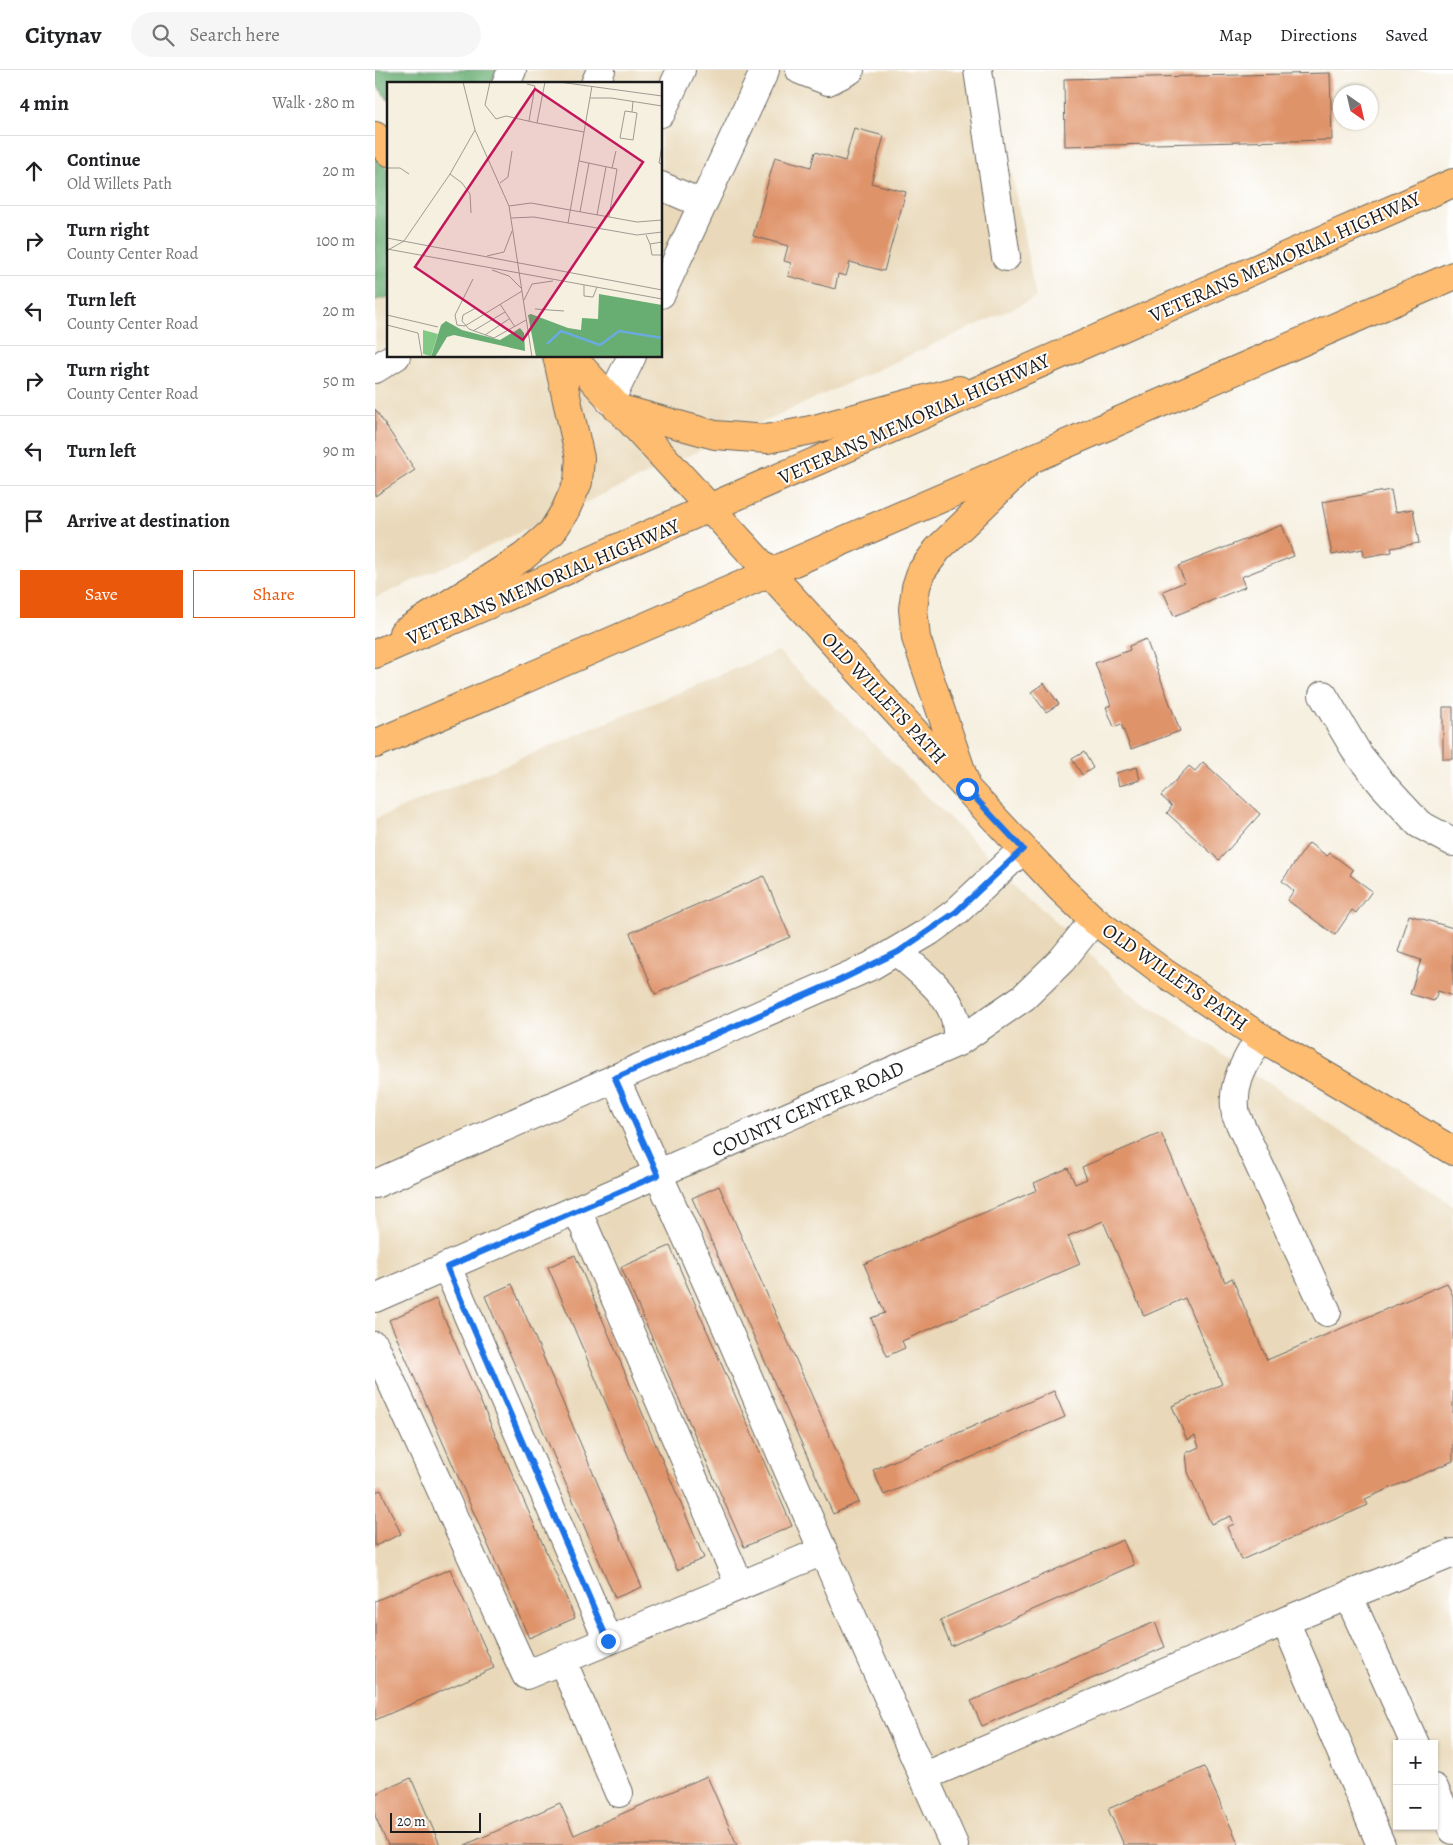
<!DOCTYPE html>
<html lang="en">
<head>
<meta charset="utf-8">
<style>
	body { margin:0; font-family:Alegreya,serif; background:#f6f6f6; color:#202124 }
	.controls { position:absolute; right:15px; bottom:15px; display:grid; overflow:hidden; border-radius:0px; box-shadow:0 1px 4px #0004 }
	.controls button { width:45px; height:45px; display:grid; place-items:center; padding:0; border:0; border-bottom:1px solid #e0e0e0; background:#fff; color:#202124; font:25px sans-serif }
	.compass { position:absolute; left:958px; top:15px; width:45px; height:45px; border-radius:50%; background:#fff; box-shadow:0 1px 4px #0004; rotate:146deg }
	.scale { position:absolute; left:15px; bottom:12px; width:91px; box-sizing:border-box; padding-left:5px; border:2px solid #1c1c1c; border-top:0; font-size:14px; line-height:18px; white-space:nowrap; color:#1c1c1c; -webkit-text-stroke:4px #fff; paint-order:stroke }
	.stop { position:absolute; width:15px; height:15px; margin:-11px; border:4px solid #1a73e8; border-radius:50%; background:#fff }
	.stop.end { background:#1a73e8; border-color:#fff; box-shadow:0 1px 5px #0008 }
	.list { margin:0; padding:0; list-style:none }
	h2 { display:flex; justify-content:space-between; align-items:center; height:65px; margin:0; padding:0 20px; font-size:21px }
	h2 small { font-size:16px; font-weight:400; color:#757577 }
	.list li { display:grid; grid-template-columns:32px 1fr auto; gap:15px; align-items:center; box-sizing:border-box; height:70px; padding:0 20px; border-top:1px solid #e0e0e0 }
	.list b { display:block; font-size:19px; white-space:nowrap }
	.list p { margin:0; font-size:16px; white-space:nowrap; color:#757577 }
	.list em { font-size:16px; font-style:normal; color:#757577 }
	.actions { display:flex; gap:10px; padding:15px 20px }
	.actions a { flex:1; padding:11px 0; border:1px solid #ea580c; border-radius:0px; text-align:center; font-size:18px; color:#ea580c }
	.actions .main { background:#ea580c; color:#fff }
	.icon { flex:none; width:28px; height:28px; fill:none; stroke:currentColor; stroke-width:2; stroke-linecap:round; stroke-linejoin:round }
	.map { position:relative; flex:none; width:1078px; height:1775px; overflow:hidden }
	header { display:flex; align-items:center; gap:30px; box-sizing:border-box; height:70px; padding:0 25px; background:#fff; border-bottom:1px solid #e0e0e0 }
	header strong { font-size:24px }
	nav { display:flex; gap:28px; margin-inline-start:auto; font-size:18px }
	.search { width:350px; height:45px; background:#f6f6f6; display:flex; align-items:center; gap:12px; box-sizing:border-box; padding:0 18px; border-radius:28px; color:#757577; font-size:19px }
	main { display:flex }
	aside { flex:1; background:#fff }
	.map>svg:first-child { display:block }
	.built { fill:#e9d9ba; fill-rule:evenodd }
	.forest { fill:#68ad72; stroke:#426447 }
	.building { fill:#df9369 }
	.lines { fill:none; stroke-linecap:round; stroke-linejoin:round }
	.minor-casing { stroke:#686661; stroke-width:30 }
	.major-casing { stroke:#686661; stroke-width:30 }
	.highway-casing { stroke:#686661; stroke-width:30 }
	.minor { stroke:#fff; stroke-width:28 }
	.major { stroke:#febc70; stroke-width:28 }
	.highway { stroke:#febc70; stroke-width:28 }
	.route { stroke:#1a73e8; stroke-width:6 }
	.labels { text-anchor:middle; dominant-baseline:central; stroke-width:4; stroke-linejoin:round; paint-order:stroke }
	.street-label { font-size:20px; fill:#1c1c1c; stroke:#fff }
	.inset-river { fill:none; stroke:#6baadd; stroke-width:2.5 }
	.inset-road { fill:none; stroke:#9f9b92; stroke-width:1 }
	.view { fill:#c2185b; fill-opacity:0.15; stroke:#c2185b; stroke-width:2.5 }
	.inset-edge { fill:none; stroke:#1c1c1c; stroke-width:2.5 }
</style>
</head>
<body>
<header>
<strong>Citynav</strong>
<div class="search"><svg class="icon" aria-label="search" viewBox="0 0 24 24"><circle cx="10" cy="10" r="6"/><path d="M15 15l6 6"/></svg>Search here</div>
<nav><a>Map</a><a>Directions</a><a>Saved</a></nav>
</header>
<main>
<aside>
<h2>4 min<small>Walk · 280 m</small></h2>
<ul class="list">
<li><svg class="icon" aria-label="ahead" viewBox="0 0 24 24"><path d="M12 20V5M6 11l6-6 6 6"/></svg><div><b>Continue</b><p>Old Willets Path</p></div><em>20 m</em></li>
<li><svg class="icon" aria-label="right" viewBox="0 0 24 24"><path d="M7 20v-9h11M14 6l5 5-5 5"/></svg><div><b>Turn right</b><p>County Center Road</p></div><em>100 m</em></li>
<li><svg class="icon" aria-label="left" viewBox="0 0 24 24"><path d="M17 20v-9H6M10 6l-5 5 5 5"/></svg><div><b>Turn left</b><p>County Center Road</p></div><em>20 m</em></li>
<li><svg class="icon" aria-label="right" viewBox="0 0 24 24"><path d="M7 20v-9h11M14 6l5 5-5 5"/></svg><div><b>Turn right</b><p>County Center Road</p></div><em>50 m</em></li>
<li><svg class="icon" aria-label="left" viewBox="0 0 24 24"><path d="M17 20v-9H6M10 6l-5 5 5 5"/></svg><div><b>Turn left</b></div><em>90 m</em></li>
<li><svg class="icon" aria-label="arrive" viewBox="0 0 24 24"><path d="M6 21V4h12l-3 4 3 4H6"/></svg><div><b>Arrive at destination</b></div></li>
</ul>
<div class="actions"><a class="main">Save</a><a>Share</a></div>
</aside>
<div class="map">
<svg width="1078" height="1775" viewBox="0 0 1078 1775">
	<rect width="100%" height="100%" fill="#fff"/>
	<filter id="ink" filterUnits="userSpaceOnUse"><feTurbulence type="fractalNoise" baseFrequency=".02" numOctaves="2"/><feDisplacementMap in="SourceGraphic" scale="10" xChannelSelector="R" yChannelSelector="G"/><feConvolveMatrix kernelMatrix="1 2 1 2 8 2 1 2 1" color-interpolation-filters="sRGB"/></filter>
	<filter id="wash" filterUnits="userSpaceOnUse"><feTurbulence type="fractalNoise" baseFrequency=".0096" numOctaves="4" result="noise"/><feDisplacementMap in="SourceGraphic" scale="20" xChannelSelector="R" yChannelSelector="G"/><feGaussianBlur stdDeviation="1.12" result="paint"/><feColorMatrix in="noise" values="0 0 0 0 0 0 0 0 0 0 0 0 0 0 0 0 0 1.4 0 .05"/><feComposite in="paint" operator="in"/></filter>
	<g filter="url(#wash)">
		<rect width="100%" height="100%" fill="#f6f0e1"/>
		<path class="built" d="M94,0H617L661,228L0,528V168L14,153V286H286V14H87Z
			M403,581L751,920L1078,1135V1775H0V749ZM1022,1674H1059V1756H1022Z"/>
		<path class="forest" d="M0,0H121L116,14H14V31L0,13Z
			M0,85L14,100V227L0,230Z"/>
		<g id="blocks">
			<path class="building" d="M955,3L957,70L690,76L689,9Z
				M479,58L509,66L496,113L531,122L509,201L475,192L471,206L463,204L460,219L413,206L416,193L409,191L413,176L378,166L400,87L436,97L440,82L470,91Z
				M0,339L40,400L0,426Z
				M1016,420L1020,442L1038,439L1044,473L1016,478L1017,482L989,487L988,479L957,485L947,432Z
				M907,455L919,486L866,507L870,517L799,546L788,521L810,512L803,496Z
				M771,569L805,661L756,679L746,654L739,657L731,637L736,635L720,593L755,580L754,576Z
				M669,613L684,634L671,642L656,622Z
				M1068,637H1078V689H1068Z
				M709,682L718,698L707,705L697,689Z
				M828,692L885,744L844,790L792,743L797,736L786,726L814,696L820,701Z
				M762,697L765,710L744,716L741,703Z
				M934,773L952,786L955,783L978,800L975,805L997,821L981,843L977,840L960,865L912,830L919,821L907,811Z
				M389,806L415,867L280,924L255,863Z
				M1034,845L1078,858V926L1063,921L1059,931L1035,924L1046,890L1023,882Z
				M786,1063L850,1212L857,1208L892,1290L1072,1213L1078,1226V1391L990,1429L993,1435L866,1490L852,1457L859,1454L856,1446L836,1454L813,1402L811,1383L824,1377L820,1366L812,1370L797,1336L847,1314L810,1228L769,1246L728,1151L693,1166L705,1194L527,1271L530,1278L512,1286L496,1248L510,1243L489,1194L662,1120L659,1113L693,1098L700,1114L712,1109L707,1097Z
				M344,1116L484,1432L458,1444L317,1128Z
				M295,1176L417,1456L369,1477L246,1197Z
				M200,1185L329,1488L302,1500L173,1197Z
				M137,1214L267,1517L240,1528L110,1226Z
				M61,1229L200,1548L154,1568L14,1250Z
				M679,1321L690,1347L509,1425L498,1400Z
				M6,1420L26,1464L0,1476V1422Z
				M748,1470L759,1495L576,1576L565,1550Z
				M75,1499L119,1598L0,1650V1531Z
				M780,1552L790,1577L607,1656L596,1631Z
				M829,1697L864,1775H749L733,1739Z
				M332,1706L362,1775H90L185,1733L199,1765Z
				M36,1708L65,1775H13L0,1746V1724Z"/>
		</g>
	</g>
	<g filter="url(#ink)">
		<use href="#blocks" fill-opacity="0" stroke="#686661" stroke-width="1"/>
		<g class="lines">
			<defs>
				<path id="minor" d="M425,0L453,11L475,0
					M603,0L631,187
					M131,14L137,0
					M220,14L226,0
					M286,43L306,0
					M286,116L328,134
					M286,224L390,0
					M0,299L21,286
					M235,331L257,286
					M948,625L983,684L1008,715L1044,754L1078,772
					M523,882C542,900 570,919 579,945C582,953 582,963 583,972
					M885,967C870,993 855,1014 861,1045L952,1242
					M240,1008L341,1233L448,1481
					M0,1114L496,896L555,861L581,842L648,779
					M202,1140L365,1516
					M72,1197L233,1571
					M0,1228L583,972L649,927L687,890L719,850
					M0,1276L151,1605L187,1590
					M973,1525L1040,1674
					M910,1551L1078,1483
					M548,1707L910,1551L1006,1775
					M1059,1718L1078,1760
					M244,1723L187,1590L448,1481L579,1775"/>
				<path id="major" d="M0,66L14,82
					M196,286L592,719L684,817L719,850L788,902L885,967L1078,1081
					M242,338L340,365L392,369L436,360L584,320
					M28,563L148,487L177,462L190,441L203,412L205,388L182,286
					M589,709L541,568L538,539L541,517L546,502L563,479L653,392"/>
				<path id="highway" d="M0,584L1078,113
					M0,674L1078,206"/>
			</defs>
			<use href="#minor" class="minor-casing"/>
			<use href="#major" class="major-casing"/>
			<use href="#highway" class="highway-casing"/>
			<use href="#minor" class="minor"/>
			<use href="#major" class="major"/>
			<use href="#highway" class="highway"/>
		</g>
	</g>
	<g class="lines" filter="url(#ink)">
		<path class="route" d="M233,1571L72,1197L283,1105L240,1008L465,910L523,882L581,842L648,779L592,719"/>
	</g>
	<g class="labels">
		<g class="street-label">
			<text transform="translate(910 187) rotate(-24)">VETERANS MEMORIAL HIGHWAY</text>
			<text transform="translate(539 349) rotate(-24)">VETERANS MEMORIAL HIGHWAY</text>
			<text transform="translate(168 512) rotate(-23)">VETERANS MEMORIAL HIGHWAY</text>
			<text transform="translate(509 628) rotate(47)">OLD WILLETS PATH</text>
			<text transform="translate(800 907) rotate(35)">OLD WILLETS PATH</text>
			<text transform="translate(433 1039) rotate(-24)">COUNTY CENTER ROAD</text>
		</g>
	</g>
	<g transform="translate(12 12)">
		<rect width="275" height="275" fill="#f6f0e1"/>
		<path d="M36,248L51,252L44,274L36,272Z" fill="#81c985"/>
		<path d="M212,212L275,223V275H149L141,233L144,232L181,246L194,248L195,236L211,237ZM59,239L75,248L113,258L133,246L137,251L138,269L67,253L60,255L48,275H44L54,243Z" fill="#68ad72"/>
		<path class="inset-river" d="M160,262L174,249L213,263L232,249L275,256"/>
		<path class="inset-road" d="M76,0L88,48L122,124L145,275M103,0L98,23L109,37L119,34L150,41M158,0L150,41L197,50M172,0L275,14M140,2L148,4L142,39M205,4L192,79L225,86L229,69M203,16H224L275,24M245,30L238,29L233,56L246,58L250,31L245,30L246,19M275,63L272,81L275,82M0,86H13L22,92M63,92L75,101L83,112L84,131M113,101L121,95L125,69M122,124L144,121L250,140L275,138M193,130L202,81M210,133L219,85M222,135L230,87L225,86M124,136L147,135L250,153L275,150M181,141L192,79M259,153L263,162L275,160M0,156L275,208M263,162L265,173H275M0,167L275,217M1,168L17,159L63,92L88,48M100,174L117,170L125,149M105,188L122,194L134,206M86,197L68,233L70,243L78,244L135,209M197,203V214L206,215L210,205M137,218L145,202L166,199M113,222L128,245M148,227L177,229M96,232L89,226L76,233L75,239L82,247L107,256L139,238M0,233L51,245M0,243L31,251L35,275M86,249L118,230M98,253L122,237"/>
		<path class="view" d="M148,7L256,80L136,258L28,185Z"/>
		<rect width="275" height="275" class="inset-edge"/>
	</g>
</svg>
<div class="controls">
<button>+</button>
<button>−</button>
</div>
<svg class="compass" viewBox="-18 -18 36 36"><path d="M0-13l5 13h-10z" fill="#e53935"/><path d="M0 13l5-13h-10z" fill="#757577"/></svg>
<div class="scale">20 m</div>
<div class="stop" style="left:592px;top:719px"></div>
<div class="stop end" style="left:233px;top:1571px"></div>
</div>
</main>
</body>
</html>
